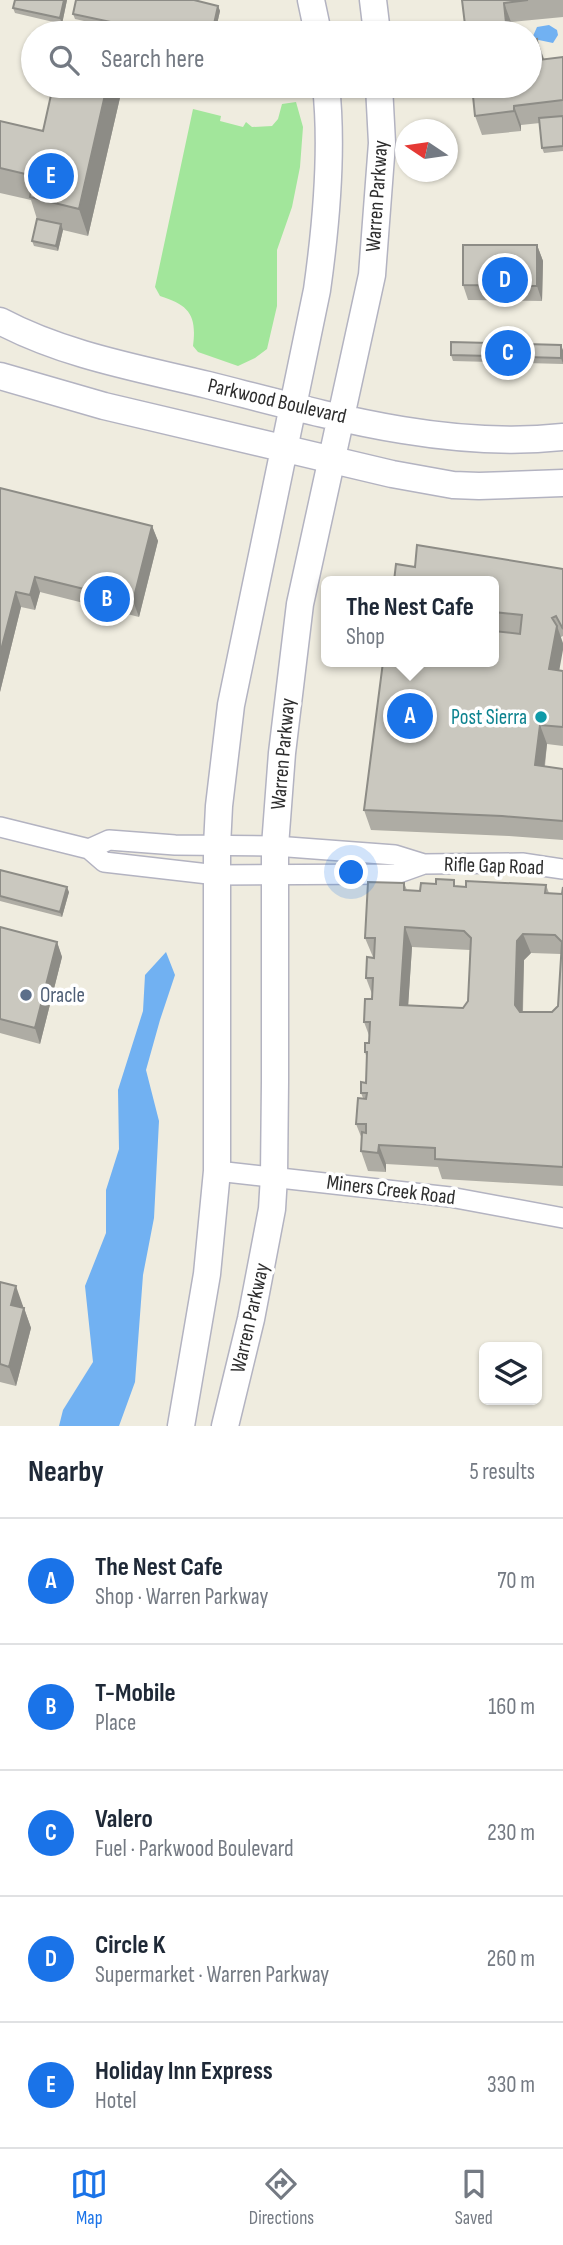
<!DOCTYPE html>
<html lang="en">
<head>
<meta charset="utf-8">
<style>
	body { margin:0; font-family:"Sofia Sans Condensed",sans-serif; background:#f6f6f7; color:#1f2937 }
	.controls { position:absolute; right:21px; bottom:21px; display:grid; overflow:hidden; border-radius:10px; box-shadow:0 2px 5px #0004 }
	.controls button { width:63px; height:63px; display:grid; place-items:center; padding:0; border:0; border-bottom:2px solid #e0e1e3; background:#fff; color:#1f2937; font:35px sans-serif }
	.compass { position:absolute; left:395px; top:119px; width:63px; height:63px; border-radius:50%; background:#fff; box-shadow:0 2px 5px #0004; rotate:283deg }
	.you { position:absolute; left:352px; top:873px; width:24px; height:24px; margin:-18px; border:5px solid #fff; border-radius:50%; background:#1a73e8; box-shadow:0 0 0 10px #1a73e833 }
	.badge { display:grid; place-items:center; width:46px; height:46px; border-radius:50%; background:#1a73e8; color:#fff; font-size:23px; font-weight:700 }
	.pin { position:absolute; translate:-50% -50%; border:4px solid #fff; box-shadow:0 2px 7px #0006 }
	.popup { position:absolute; left:321px; top:576px; width:178px; height:91px; box-sizing:border-box; display:grid; place-content:center; border-radius:10px; background:#fff; filter:drop-shadow(0 2px 5px #0005); font-size:23px; white-space:nowrap; color:#747a83 }
	.popup b { font-size:26px; color:#1f2937 }
	.popup::after { content:''; position:absolute; left:50%; top:100%; margin-left:-14px; border:14px solid transparent; border-top-color:#fff }
	.list { margin:0; padding:0; list-style:none }
	h2 { display:flex; justify-content:space-between; align-items:center; height:91px; margin:0; padding:0 28px; font-size:30px }
	h2 small { font-size:23px; font-weight:400; color:#747a83 }
	.list li { display:grid; grid-template-columns:46px 1fr auto; gap:21px; align-items:center; box-sizing:border-box; height:126px; padding:0 28px; border-top:2px solid #e0e1e3 }
	.list b { display:block; font-size:26px; white-space:nowrap }
	.list p { margin:0; font-size:23px; white-space:nowrap; color:#747a83 }
	.list em { font-size:23px; font-style:normal; color:#747a83 }
	.icon { flex:none; width:38px; height:38px; fill:none; stroke:currentColor; stroke-width:2; stroke-linecap:round; stroke-linejoin:round }
	.map { position:relative; flex:none; width:563px; height:1426px; overflow:hidden }
	.search { position:absolute; background:#fff; box-shadow:0 2px 5px #0004; left:21px; right:21px; top:21px; height:77px; display:flex; align-items:center; gap:18px; box-sizing:border-box; padding:0 24px; border-radius:38px; color:#747a83; font-size:26px }
	.sheet { height:721px; background:#fff }
	nav { display:flex; justify-content:space-around; align-items:center; box-sizing:border-box; height:98px; border-top:2px solid #e0e1e3; background:#fff; font-size:19px; color:#747a83 }
	nav a { display:grid; justify-items:center; gap:4px }
	nav .on { color:#1a73e8 }
	.map>svg:first-child { display:block }
	.green { fill:#a2e69b }
	.water { fill:#71b1f2 }
	.lines { fill:none; stroke-linecap:round; stroke-linejoin:round }
	.street-casing { stroke:#b3b3c1; stroke-width:22 }
	.secondary-casing { stroke:#b3b3c1; stroke-width:29 }
	.street { stroke:#fff; stroke-width:19 }
	.secondary { stroke:#fff; stroke-width:26 }
	.wall { fill:#aeaca4; fill-rule:evenodd }
	.shaded-wall { fill:#8d8c86 }
	.building { fill:#cac8bf; stroke:#8d8c86; stroke-width:2; fill-rule:evenodd }
	.culture-dot { fill:#0f9aa8; stroke:#fff; stroke-width:2.5 }
	.service-dot { fill:#5c6f8a; stroke:#fff; stroke-width:2.5 }
	.labels { text-anchor:middle; dominant-baseline:central; stroke-width:7; stroke-linejoin:round; paint-order:stroke }
	.street-label { font-size:21px; fill:#2d2d2d; stroke:#fff }
	.culture-label { font-size:21px; fill:#0d838f; stroke:#fff; text-anchor:end }
	.service-label { font-size:21px; fill:#4e5e75; stroke:#fff; text-anchor:start }
</style>
</head>
<body>
<div class="map">
<svg width="563" height="1426" viewBox="0 0 563 1426">
	<rect width="100%" height="100%" fill="#efecdf"/>
	<path class="green" d="M296,102L303,127L300,167L292,207L277,250V306L267,349L255,358L238,366L198,352L193,346C197,315 189,305 160,296L155,287L193,109L221,116L220,121L243,127L246,122L252,127L272,126L278,119L282,104Z"/>
	<path class="water" d="M549,25L557,30L558,35L553,43L534,39L533,36L537,27Z
		M166,952L175,975L160,1020L146,1070L159,1121L154,1218L143,1275L135,1382L119,1426H59L63,1410L93,1362L85,1286L106,1233V1190L119,1149L118,1090L143,1011L145,975Z"/>
	<g class="lines">
		<defs>
			<path id="street" d="M0,827L89,849L104,862L217,875L396,874L424,864
				M89,849L109,840L175,845L275,846L395,855L424,864L522,863L563,869
				M217,1171L450,1197L563,1218"/>
			<path id="secondary" d="M311,0L318,33
				M373,0L377,33
				M0,321C64,355 138,368 208,385C323,414 443,450 563,437
				M0,376L104,406L392,474L453,485L479,486L563,483
				M181,1426L207,1274L217,1171V846L219,806L231,705L317,290C326,226 333,150 326,86
				M225,1426L251,1319L272,1209L274,1176L275,1082V846L282,753L300,604L372,275L382,143L379,86"/>
		</defs>
		<use href="#street" class="street-casing"/>
		<use href="#secondary" class="secondary-casing"/>
		<use href="#street" class="street"/>
		<use href="#secondary" class="secondary"/>
	</g>
	<path class="wall" d="M15,0H67L62,24L15,13L13,8Z
		M462,0H563V17L511,22Z
		M218,6L220,11L215,33H138L75,19L73,14Z
		M563,57V151L544,153L542,148L540,123L521,125V131L482,135L475,116L544,59Z
		M53,86H121L122,89L88,236L63,230L58,251L34,246L32,241L37,219L31,200L0,193V121L43,131Z
		M537,245L543,261L542,301L468,300L463,285Z
		M561,345L563,364L453,361L451,355Z
		M0,488L152,526L158,541L139,617L40,592L35,610L21,607L0,692Z
		M415,567L563,569V636L561,637L559,670L563,671V746L547,744L545,766L563,769V840L509,836L371,830L364,810L520,634L494,631V581Z
		M0,870L69,892L62,917L0,901Z
		M404,883L407,890L420,891L457,887L546,885L549,893L562,894L563,887V1186L442,1179L438,1167L386,1164V1172L368,1171L361,1151L362,1139L356,1124L363,1098L361,1093L366,1083L367,1059L365,1052L369,1043L370,1038L364,1022L372,999V994L366,978L373,957L365,938ZM412,947L470,950L468,1001L463,1008L408,1005ZM531,953L561,954L558,1006L552,1012H523L524,960Z
		M0,927L57,942L62,957L40,1044L0,1033Z
		M0,1282L23,1306V1308H24L31,1328L16,1386L0,1382Z"/>
	<path class="shaded-wall" d="M64,0H67L62,24L60,18Z
		M504,3L511,22L512,33H507Z
		M218,6L220,11L215,33H212Z
		M537,39L544,59L546,80L539,60Z
		M107,86H121L122,89L88,236L79,209Z
		M514,106L521,125V131L514,111Z
		M61,224L63,230L58,251L56,246Z
		M537,245L543,261L542,301L537,286Z
		M561,345L563,350V364L561,358Z
		M152,526L158,541L139,617L133,601Z
		M35,577L40,592L35,610L30,595Z
		M16,592L21,607L0,692V654Z
		M557,626L563,643V650L556,688L549,669Z
		M540,725L547,744L542,785L535,765Z
		M67,887L69,892L62,917L60,912Z
		M405,927L412,947L407,1024L400,1005Z
		M523,934L531,953L524,960L522,1024L515,1005L517,941Z
		M57,942L62,957L40,1044L35,1028Z
		M379,1145L386,1164V1172L378,1153Z
		M16,1286L23,1306L19,1324L11,1305Z
		M24,1308L31,1328L16,1386L9,1367Z"/>
	<path class="building" d="M15,0H64L60,18L13,8Z
		M76,0H194L218,6L212,33H138L139,28L73,14Z
		M462,0H528L504,3L507,33H466Z
		M537,39L539,60L563,57V100L514,106V111L475,116L472,86H530V40Z
		M53,86H107L79,209L30,197L34,176L0,168V121L43,131Z
		M563,116V146L542,148L539,118Z
		M37,219L61,224L56,246L32,241Z
		M463,245H537V286L463,285Z
		M451,342L561,345V358L451,355Z
		M0,488L152,526L133,601L35,577L30,595L16,592L0,654Z
		M417,545L563,569V629L556,616L552,618L557,626L549,669L563,671V727L540,725L535,765L563,769V821L502,816L364,810L383,662H494V631L520,634L522,615L494,612V581H394L396,564L415,567Z
		M0,870L67,887L60,912L0,896Z
		M436,879L454,880V886L466,887V881L546,885L545,893L562,894L563,887V1167L435,1159V1148L379,1145L378,1153L361,1151L362,1132L366,1133V1124H356L358,1098L366,1099L367,1093H361V1082L366,1083L367,1052H365V1043H369L370,1022H364L365,999H372L373,978H366L367,957L374,958L375,938H365L368,882L404,883V890L420,891L421,883L436,884ZM405,927L464,931L471,938L468,1001L463,1008L400,1005ZM523,934L555,935L562,942L558,1006L552,1012H520L515,1005L517,941Z
		M0,927L57,942L35,1028L0,1019Z
		M0,1282L16,1286L11,1305L24,1308L9,1367L0,1364Z"/>
	<circle class="culture-dot" cx="541" cy="717" r="7"/>
	<circle class="service-dot" cx="26" cy="995" r="7"/>
	<g class="labels">
		<g class="street-label">
			<text transform="translate(377 196) rotate(-86)">Warren Parkway</text>
			<text transform="translate(277 401) rotate(13)">Parkwood Boulevard</text>
			<text transform="translate(283 754) rotate(-85)">Warren Parkway</text>
			<text transform="translate(494 866) rotate(2)">Rifle Gap Road</text>
			<text transform="translate(391 1190) rotate(7)">Miners Creek Road</text>
			<text transform="translate(250 1318) rotate(-77)">Warren Parkway</text>
		</g>
		<g class="culture-label">
			<text x="527" y="717">Post Sierra</text>
		</g>
		<g class="service-label">
			<text x="40" y="995">Oracle</text>
		</g>
	</g>
</svg>
<div class="controls">
<button><svg class="icon" aria-label="layers" viewBox="0 0 24 24"><path d="M12 4l9 5-9 5-9-5zM3 14l9 5 9-5"/></svg></button>
</div>
<svg class="compass" viewBox="-18 -18 36 36"><path d="M0-13l5 13h-10z" fill="#e53935"/><path d="M0 13l5-13h-10z" fill="#747a83"/></svg>
<div class="you"></div>
<div class="pin badge" style="left:410px;top:716px">A</div>
<div class="popup"><b>The Nest Cafe</b>Shop</div>
<div class="pin badge" style="left:107px;top:599px">B</div>
<div class="pin badge" style="left:508px;top:353px">C</div>
<div class="pin badge" style="left:505px;top:280px">D</div>
<div class="pin badge" style="left:51px;top:176px">E</div>
<div class="search"><svg class="icon" aria-label="search" viewBox="0 0 24 24"><circle cx="10" cy="10" r="6"/><path d="M15 15l6 6"/></svg>Search here</div>
</div>
<section class="sheet">
<h2>Nearby<small>5 results</small></h2>
<ul class="list">
<li><span class="badge">A</span><div><b>The Nest Cafe</b><p>Shop · Warren Parkway</p></div><em>70 m</em></li>
<li><span class="badge">B</span><div><b>T-Mobile</b><p>Place</p></div><em>160 m</em></li>
<li><span class="badge">C</span><div><b>Valero</b><p>Fuel · Parkwood Boulevard</p></div><em>230 m</em></li>
<li><span class="badge">D</span><div><b>Circle K</b><p>Supermarket · Warren Parkway</p></div><em>260 m</em></li>
<li><span class="badge">E</span><div><b>Holiday Inn Express</b><p>Hotel</p></div><em>330 m</em></li>
</ul>
</section>
<nav>
<a class="on"><svg class="icon" aria-label="map" viewBox="0 0 24 24"><path d="M3 6l6-2 6 2 6-2v14l-6 2-6-2-6 2zM9 4v14M15 6v14"/></svg>Map</a>
<a><svg class="icon" aria-label="directions" viewBox="0 0 24 24"><path d="M12 3l9 9-9 9-9-9zM9 14v-3h6M13 9l2 2-2 2"/></svg>Directions</a>
<a><svg class="icon" aria-label="saved" viewBox="0 0 24 24"><path d="M7 4h10v16l-5-4-5 4z"/></svg>Saved</a>
</nav>
</body>
</html>
